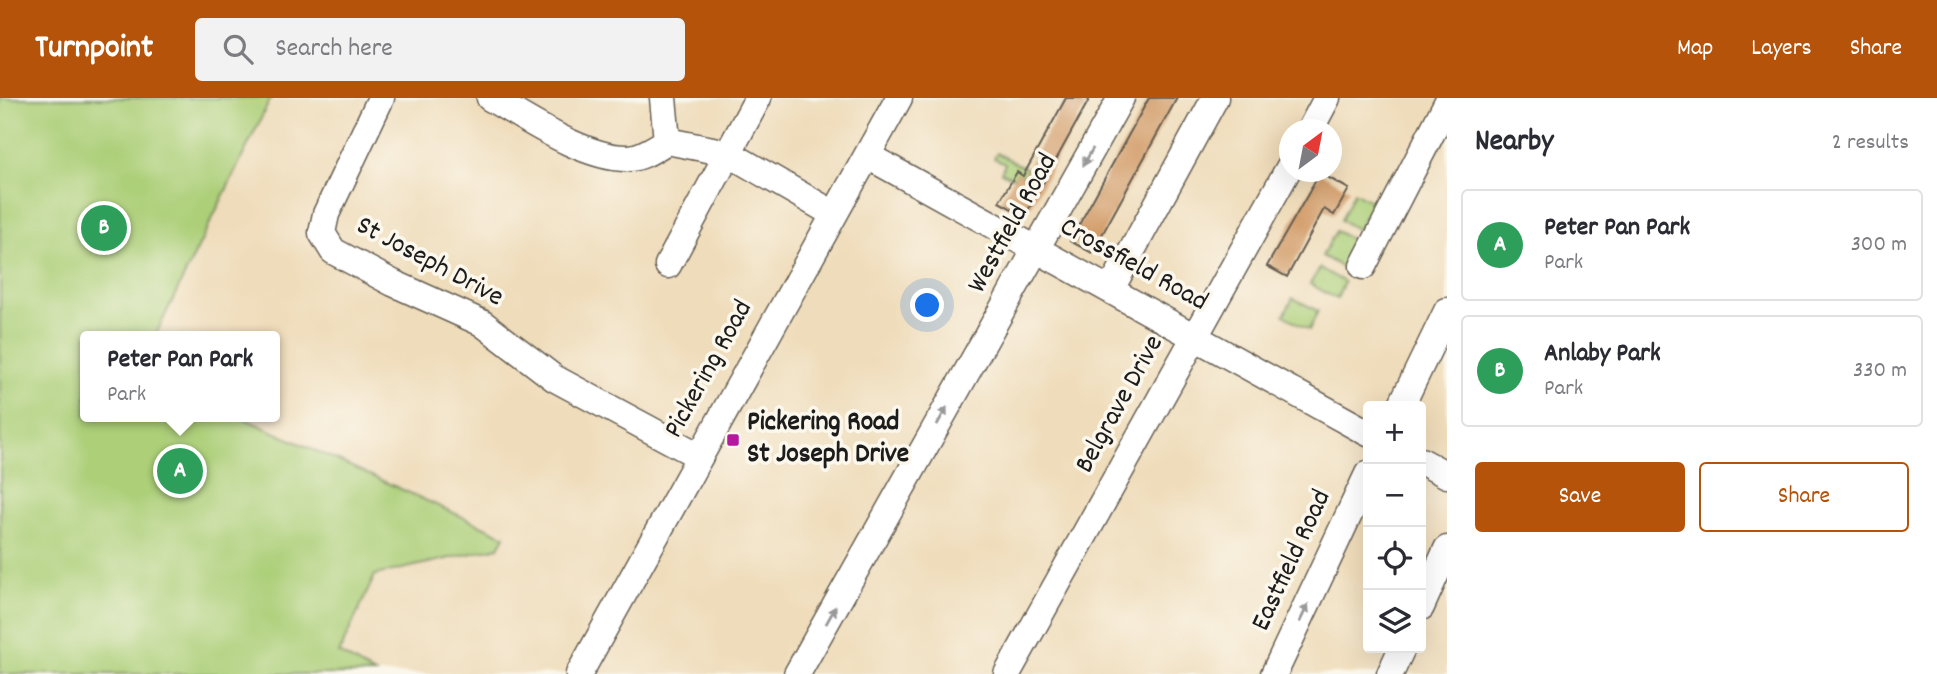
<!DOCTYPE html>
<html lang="en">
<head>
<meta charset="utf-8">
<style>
	body { margin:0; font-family:Dekko,sans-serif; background:#f2f2f3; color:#2b2b33 }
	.controls { position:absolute; right:21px; bottom:21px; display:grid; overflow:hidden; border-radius:7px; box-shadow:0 7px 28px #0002 }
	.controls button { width:63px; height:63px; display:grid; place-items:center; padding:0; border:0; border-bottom:2px solid #e1e1e2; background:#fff; color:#2b2b33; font:35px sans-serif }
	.compass { position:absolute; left:1279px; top:21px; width:63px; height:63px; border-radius:50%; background:#fff; box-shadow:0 7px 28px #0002; rotate:32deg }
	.you { position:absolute; left:928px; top:208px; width:24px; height:24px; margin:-18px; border:5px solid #fff; border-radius:50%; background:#1a73e8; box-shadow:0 0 0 10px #1a73e833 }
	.badge { display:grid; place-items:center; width:46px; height:46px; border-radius:50%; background:#b45309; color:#fff; font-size:23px; font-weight:700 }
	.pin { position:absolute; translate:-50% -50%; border:4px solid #fff; box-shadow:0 2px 7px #0006 }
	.popup { position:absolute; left:80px; top:233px; width:200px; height:91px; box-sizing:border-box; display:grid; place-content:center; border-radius:7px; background:#fff; filter:drop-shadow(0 2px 5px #0005); font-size:23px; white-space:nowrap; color:#7c7c81 }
	.popup b { font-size:26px; color:#2b2b33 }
	.popup::after { content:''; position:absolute; left:50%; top:100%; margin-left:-14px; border:14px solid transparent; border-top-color:#fff }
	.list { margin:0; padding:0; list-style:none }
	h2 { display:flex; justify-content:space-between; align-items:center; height:91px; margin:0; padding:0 28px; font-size:30px }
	h2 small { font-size:23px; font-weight:400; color:#7c7c81 }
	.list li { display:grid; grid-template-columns:46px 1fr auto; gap:21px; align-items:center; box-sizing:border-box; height:112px; margin:0 14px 14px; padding:0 14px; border:2px solid #e1e1e2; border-radius:7px }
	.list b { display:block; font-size:26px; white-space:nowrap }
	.list p { margin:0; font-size:23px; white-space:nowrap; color:#7c7c81 }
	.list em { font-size:23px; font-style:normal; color:#7c7c81 }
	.actions { display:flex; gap:14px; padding:21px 28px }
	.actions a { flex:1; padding:16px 0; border:2px solid #b45309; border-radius:7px; text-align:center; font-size:24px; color:#b45309 }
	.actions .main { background:#b45309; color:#fff }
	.icon { flex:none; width:38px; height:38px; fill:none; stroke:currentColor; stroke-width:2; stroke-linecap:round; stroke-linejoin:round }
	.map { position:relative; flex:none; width:1447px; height:576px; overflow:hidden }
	header { display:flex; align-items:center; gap:42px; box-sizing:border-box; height:98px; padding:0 35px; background:#b45309; color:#fff }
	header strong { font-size:33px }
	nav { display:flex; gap:38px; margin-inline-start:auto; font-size:24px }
	.search { width:490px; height:63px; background:#f2f2f3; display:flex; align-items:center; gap:18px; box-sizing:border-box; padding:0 24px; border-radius:7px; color:#7c7c81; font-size:26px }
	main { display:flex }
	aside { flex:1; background:#fff }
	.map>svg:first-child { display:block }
	.green { fill:#accf78; stroke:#64764a; stroke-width:2 }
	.building { fill:#d39d6b }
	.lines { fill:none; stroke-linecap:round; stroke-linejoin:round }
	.minor-casing { stroke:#665f53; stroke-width:29 }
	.minor { stroke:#fff; stroke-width:26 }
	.oneway { fill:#999 }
	.poi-dot { fill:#b5179e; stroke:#fbf7ec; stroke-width:2.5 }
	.labels { text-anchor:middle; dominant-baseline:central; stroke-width:7; stroke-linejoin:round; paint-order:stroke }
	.street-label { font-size:28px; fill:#1c1c1c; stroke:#fbf7ec }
	.poi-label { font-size:28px; font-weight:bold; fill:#1c1c1c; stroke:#fbf7ec; text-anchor:start }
</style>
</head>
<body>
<header>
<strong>Turnpoint</strong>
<div class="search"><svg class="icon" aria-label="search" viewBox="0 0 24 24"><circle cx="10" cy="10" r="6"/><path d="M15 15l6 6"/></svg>Search here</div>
<nav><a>Map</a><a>Layers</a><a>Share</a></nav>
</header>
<main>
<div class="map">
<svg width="1447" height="576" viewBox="0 0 1447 576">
	<rect width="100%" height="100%" fill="#fbf7ec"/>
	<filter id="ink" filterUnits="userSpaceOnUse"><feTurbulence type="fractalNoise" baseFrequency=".0143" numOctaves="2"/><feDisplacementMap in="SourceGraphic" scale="14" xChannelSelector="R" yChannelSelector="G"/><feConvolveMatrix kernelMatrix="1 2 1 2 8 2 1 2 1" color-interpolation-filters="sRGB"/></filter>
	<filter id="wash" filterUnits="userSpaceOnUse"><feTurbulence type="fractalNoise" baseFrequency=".00686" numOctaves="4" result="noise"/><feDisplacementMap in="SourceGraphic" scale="28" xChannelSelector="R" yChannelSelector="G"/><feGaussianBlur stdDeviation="1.57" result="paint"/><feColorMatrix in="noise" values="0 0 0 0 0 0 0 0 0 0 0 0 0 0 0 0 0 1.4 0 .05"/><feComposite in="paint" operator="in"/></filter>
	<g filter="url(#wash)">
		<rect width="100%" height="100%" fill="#efdcba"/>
		<path class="green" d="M0,0H271L155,238H86V319H241L505,438L499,449L375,477L339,555L375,576H0Z
			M997,55L1027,71L1023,78L1017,75L1014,80L1001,74L1005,66L994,60Z
			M1354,94L1372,104L1358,132L1341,122Z
			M1336,133L1353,142L1358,136L1367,141L1359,156L1350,151L1359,157L1355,165L1348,161L1344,170L1322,158Z
			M1320,170L1344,184L1337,201L1310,186Z
			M1293,200L1318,213L1309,232L1284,217Z"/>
		<g id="blocks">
			<path class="building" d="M1066,0H1090L1025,118L999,104L1017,74L1023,78Z
				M1149,0H1177L1092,155L1070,143Z
				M1320,75L1349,91L1334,117L1324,111L1287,179L1267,168Z"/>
		</g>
	</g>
	<g filter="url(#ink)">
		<use href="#blocks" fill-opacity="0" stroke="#665f53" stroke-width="2"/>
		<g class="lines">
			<defs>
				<path id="minor" d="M381,0L326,116L322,135L333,153L393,185L482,225L554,280L699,358
					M490,0C527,21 585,61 628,60C642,60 655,50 667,43
					M663,0L667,43L728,55L832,115
					M1310,32L1327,0
					M868,58L1368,335
					M668,167L758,0
					M1363,168L1447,5
					M1111,191L1215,0
					M1401,308L1447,213
					M1421,363L1447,377
					M1421,509L1447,451
					M579,576L899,0
					M797,576L1121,0
					M1007,576L1290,68
					M1274,576L1368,376
					M1390,576L1402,550"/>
			</defs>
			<use href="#minor" class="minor-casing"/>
			<use href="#minor" class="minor"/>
		</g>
		<defs><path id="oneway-solid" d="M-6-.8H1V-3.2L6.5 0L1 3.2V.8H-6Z" transform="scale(1.75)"/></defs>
		<g class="oneway">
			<use href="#oneway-solid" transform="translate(1088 59) rotate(119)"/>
			<use href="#oneway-solid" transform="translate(942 318) rotate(-61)"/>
			<use href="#oneway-solid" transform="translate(1304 515) rotate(-65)"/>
			<use href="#oneway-solid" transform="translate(831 517) rotate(-61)"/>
		</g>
	</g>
	<rect class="poi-dot" x="726" y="335" width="14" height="14" rx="3.5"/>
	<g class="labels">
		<g class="street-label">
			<text transform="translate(1014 126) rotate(-61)">Westfield Road</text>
			<text transform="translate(429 165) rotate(28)">St Joseph Drive</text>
			<text transform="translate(1133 168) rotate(29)">Crossfield Road</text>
			<text transform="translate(710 272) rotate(-61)">Pickering Road</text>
			<text transform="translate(1121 307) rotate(-61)">Belgrave Drive</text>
			<text transform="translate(1293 463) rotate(-65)">Eastfield Road</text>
		</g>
		<g class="poi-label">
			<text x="747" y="326">Pickering Road<tspan x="747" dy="32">St Joseph Drive</tspan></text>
		</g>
	</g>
</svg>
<div class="controls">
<button>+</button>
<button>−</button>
<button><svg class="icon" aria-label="locate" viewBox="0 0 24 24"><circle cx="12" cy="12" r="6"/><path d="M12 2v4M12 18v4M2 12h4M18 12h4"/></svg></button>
<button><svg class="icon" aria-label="layers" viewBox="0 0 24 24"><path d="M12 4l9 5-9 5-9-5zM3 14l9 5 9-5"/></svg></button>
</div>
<svg class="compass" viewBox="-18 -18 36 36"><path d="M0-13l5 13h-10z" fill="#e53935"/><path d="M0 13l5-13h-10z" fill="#7c7c81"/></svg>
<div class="you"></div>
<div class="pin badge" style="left:180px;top:373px;background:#2e9e5b">A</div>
<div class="popup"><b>Peter Pan Park</b>Park</div>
<div class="pin badge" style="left:104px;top:130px;background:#2e9e5b">B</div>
</div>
<aside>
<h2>Nearby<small>2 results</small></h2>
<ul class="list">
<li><span class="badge" style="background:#2e9e5b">A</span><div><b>Peter Pan Park</b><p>Park</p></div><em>300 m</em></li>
<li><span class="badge" style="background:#2e9e5b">B</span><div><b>Anlaby Park</b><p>Park</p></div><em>330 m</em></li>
</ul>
<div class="actions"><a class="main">Save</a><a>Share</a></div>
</aside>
</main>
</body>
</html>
